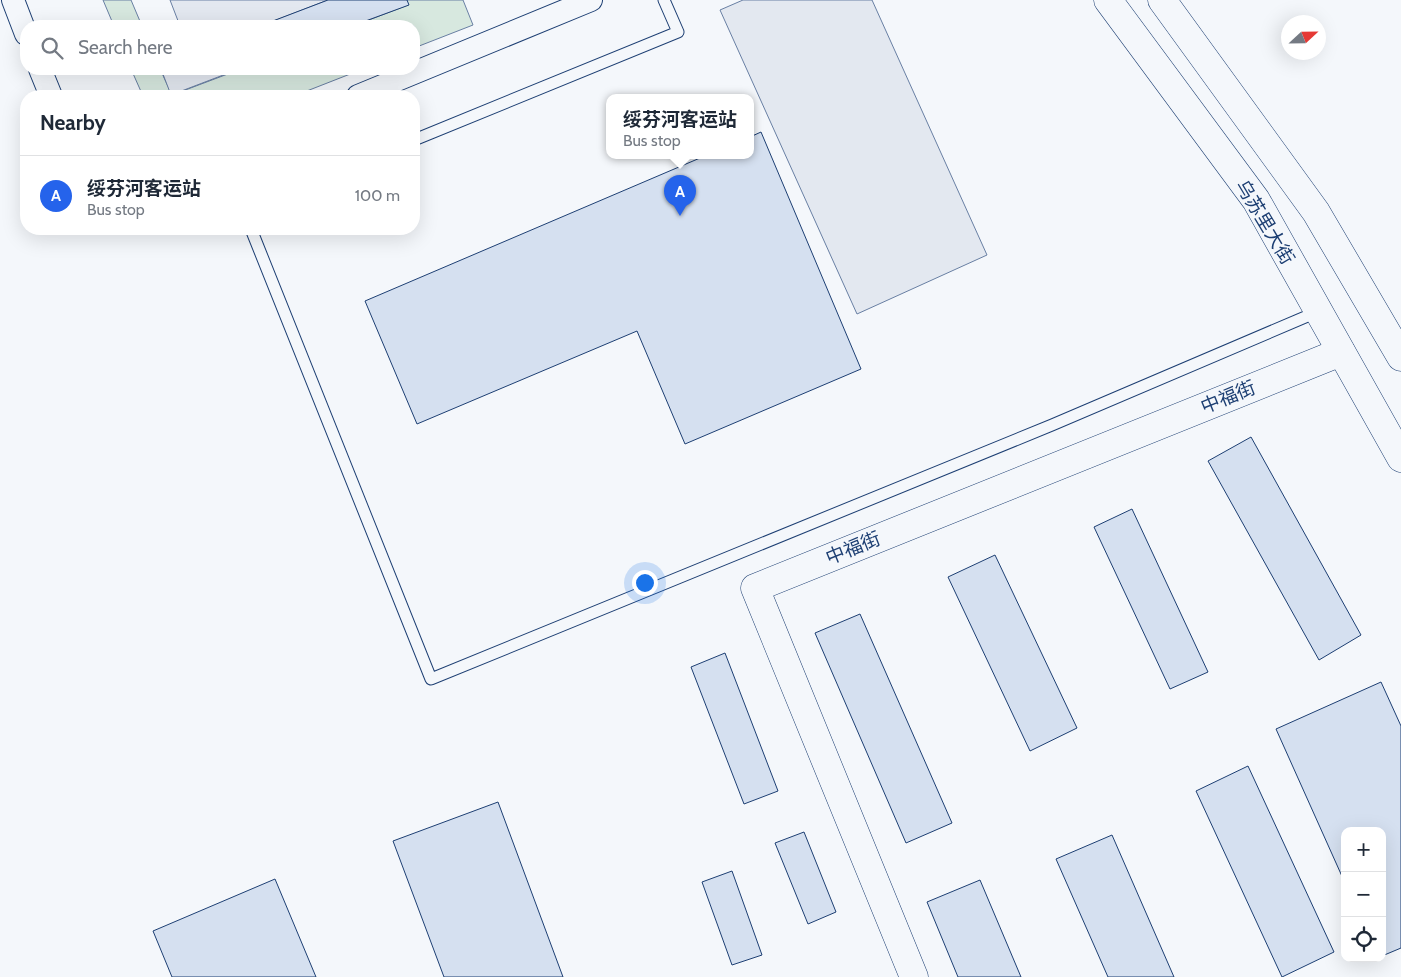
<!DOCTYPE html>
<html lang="en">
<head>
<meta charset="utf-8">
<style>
	body { margin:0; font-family:Cabin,"Noto Sans SC",sans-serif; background:#f6f6f7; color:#1f2937 }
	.controls { position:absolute; right:15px; bottom:15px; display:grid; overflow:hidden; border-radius:10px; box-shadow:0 5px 20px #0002 }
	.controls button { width:45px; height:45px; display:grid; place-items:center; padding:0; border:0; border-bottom:1px solid #e0e1e3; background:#fff; color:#1f2937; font:25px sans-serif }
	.compass { position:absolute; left:1281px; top:15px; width:45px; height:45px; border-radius:50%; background:#fff; box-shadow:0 5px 20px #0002; rotate:68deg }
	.you { position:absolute; left:644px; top:582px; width:18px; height:18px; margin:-12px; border:4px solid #fff; border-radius:50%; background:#1a73e8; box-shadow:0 0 0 8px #1a73e833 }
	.badge { display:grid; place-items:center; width:32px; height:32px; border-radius:50%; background:#2563eb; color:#fff; font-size:16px; font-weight:700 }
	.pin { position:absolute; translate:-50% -41px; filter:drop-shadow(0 1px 2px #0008) }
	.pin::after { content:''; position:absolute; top:26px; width:18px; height:15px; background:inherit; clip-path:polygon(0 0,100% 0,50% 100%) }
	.popup { position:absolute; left:606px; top:94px; width:148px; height:65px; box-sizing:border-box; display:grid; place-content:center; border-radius:10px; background:#fff; filter:drop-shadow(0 1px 4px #0005); font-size:16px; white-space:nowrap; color:#747a83 }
	.popup b { font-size:19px; color:#1f2937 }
	.popup::after { content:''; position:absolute; left:50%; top:100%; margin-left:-10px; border:10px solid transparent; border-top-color:#fff }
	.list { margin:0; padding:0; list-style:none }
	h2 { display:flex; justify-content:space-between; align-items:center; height:65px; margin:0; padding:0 20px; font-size:21px }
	h2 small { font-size:16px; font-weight:400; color:#747a83 }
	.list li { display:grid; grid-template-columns:32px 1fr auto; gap:15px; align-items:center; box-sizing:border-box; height:80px; padding:0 20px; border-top:1px solid #e0e1e3 }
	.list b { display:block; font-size:19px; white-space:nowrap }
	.list p { margin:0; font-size:16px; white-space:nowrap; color:#747a83 }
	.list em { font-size:16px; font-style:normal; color:#747a83 }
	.icon { flex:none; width:28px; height:28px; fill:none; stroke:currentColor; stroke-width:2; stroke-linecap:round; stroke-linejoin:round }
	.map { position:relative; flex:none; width:1401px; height:977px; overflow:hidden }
	.search { position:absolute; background:#fff; box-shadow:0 5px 20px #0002; left:20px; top:20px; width:400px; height:55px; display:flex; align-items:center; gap:12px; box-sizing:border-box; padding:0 18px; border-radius:20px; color:#747a83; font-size:19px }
	.panel { position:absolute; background:#fff; box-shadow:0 5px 20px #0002; left:20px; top:90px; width:400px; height:145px; border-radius:20px }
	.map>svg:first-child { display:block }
	.green { fill:#d7e8df; stroke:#687fa3 }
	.parking { fill:#e3e8f0; stroke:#687fa3 }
	.building { fill:#d5e0f0; stroke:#1d3f73 }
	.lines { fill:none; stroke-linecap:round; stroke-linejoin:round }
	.lane-casing { stroke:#1d3f73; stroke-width:13 }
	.street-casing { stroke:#1d3f73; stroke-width:24 }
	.secondary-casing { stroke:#1d3f73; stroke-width:29 }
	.highway-casing { stroke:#1d3f73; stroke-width:29 }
	.lane { stroke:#f4f7fb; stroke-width:11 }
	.street { stroke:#f4f7fb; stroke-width:22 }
	.secondary { stroke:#f4f7fb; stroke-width:28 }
	.highway { stroke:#f4f7fb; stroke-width:28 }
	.labels { text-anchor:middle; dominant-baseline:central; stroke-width:4; stroke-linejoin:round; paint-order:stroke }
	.street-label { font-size:19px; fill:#1d3f73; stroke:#f4f7fb }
</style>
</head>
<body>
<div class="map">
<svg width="1401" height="977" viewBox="0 0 1401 977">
	<rect width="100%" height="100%" fill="#f4f7fb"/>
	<path class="green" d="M103,0H131L142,26H114Z
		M407,0H463L473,25L414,48V26H353L408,5Z
		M131,69H160L172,95L241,69H363L294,96H143Z"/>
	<path class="parking" d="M170,0H328L266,24V26H180Z
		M743,0H872L987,255L857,314L720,10Z
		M161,69H239L171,95Z"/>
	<path class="building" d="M328,0H407L409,5L352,26H266L265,24Z
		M761,132L861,369L685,444L637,331L417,424L365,301L707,155H750V137Z
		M1251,437L1361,635L1319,660L1208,461Z
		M1132,509L1208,672L1170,689L1094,527Z
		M995,555L1077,728L1030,751L948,577Z
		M860,614L952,823L906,843L815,633Z
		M725,653L778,791L744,804L691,667Z
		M1381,682L1401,726V948L1382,956V831H1345V883L1276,729Z
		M1248,766L1334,952L1282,977L1196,791Z
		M498,802L563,977H444L393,841Z
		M804,832L836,912L808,924L775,843Z
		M1112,835L1174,977H1108L1056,859Z
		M732,871L762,955L732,965L702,882Z
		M275,879L316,977H172L153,931Z
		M980,880L1021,977H958L927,902Z"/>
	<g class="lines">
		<defs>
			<path id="lane" d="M414,140L678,32L664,0
				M251,229L431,679L1052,425L1317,312"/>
			<path id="street" d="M13,0L26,34
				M40,69L51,96
				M358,96L591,0"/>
			<path id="secondary" d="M914,977L755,588L1341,352"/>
			<path id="highway" d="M1108,0L1256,200L1401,458
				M1162,0L1316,212L1401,357"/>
		</defs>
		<use href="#lane" class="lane-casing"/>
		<use href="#street" class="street-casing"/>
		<use href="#secondary" class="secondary-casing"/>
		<use href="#highway" class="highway-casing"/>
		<use href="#lane" class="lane"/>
		<use href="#street" class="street"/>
		<use href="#secondary" class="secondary"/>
		<use href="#highway" class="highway"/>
	</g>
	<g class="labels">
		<g class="street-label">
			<text transform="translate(1265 222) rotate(59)">乌苏里大街</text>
			<text transform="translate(1228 397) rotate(-22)">中福街</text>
			<text transform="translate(853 548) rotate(-22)">中福街</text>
		</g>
	</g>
</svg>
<div class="controls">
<button>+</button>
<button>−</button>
<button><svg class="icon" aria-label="locate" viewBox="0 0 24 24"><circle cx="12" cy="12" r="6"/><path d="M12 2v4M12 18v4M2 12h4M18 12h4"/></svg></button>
</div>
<svg class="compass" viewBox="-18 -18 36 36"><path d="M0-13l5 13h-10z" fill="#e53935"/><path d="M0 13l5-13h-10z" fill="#747a83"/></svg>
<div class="you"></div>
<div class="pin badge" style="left:680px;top:216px">A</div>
<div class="popup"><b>绥芬河客运站</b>Bus stop</div>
<div class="search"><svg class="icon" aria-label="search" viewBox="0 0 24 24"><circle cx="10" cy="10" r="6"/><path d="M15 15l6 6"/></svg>Search here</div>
<section class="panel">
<h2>Nearby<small></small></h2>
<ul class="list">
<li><span class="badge">A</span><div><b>绥芬河客运站</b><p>Bus stop</p></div><em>100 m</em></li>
</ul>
</section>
</div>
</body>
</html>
